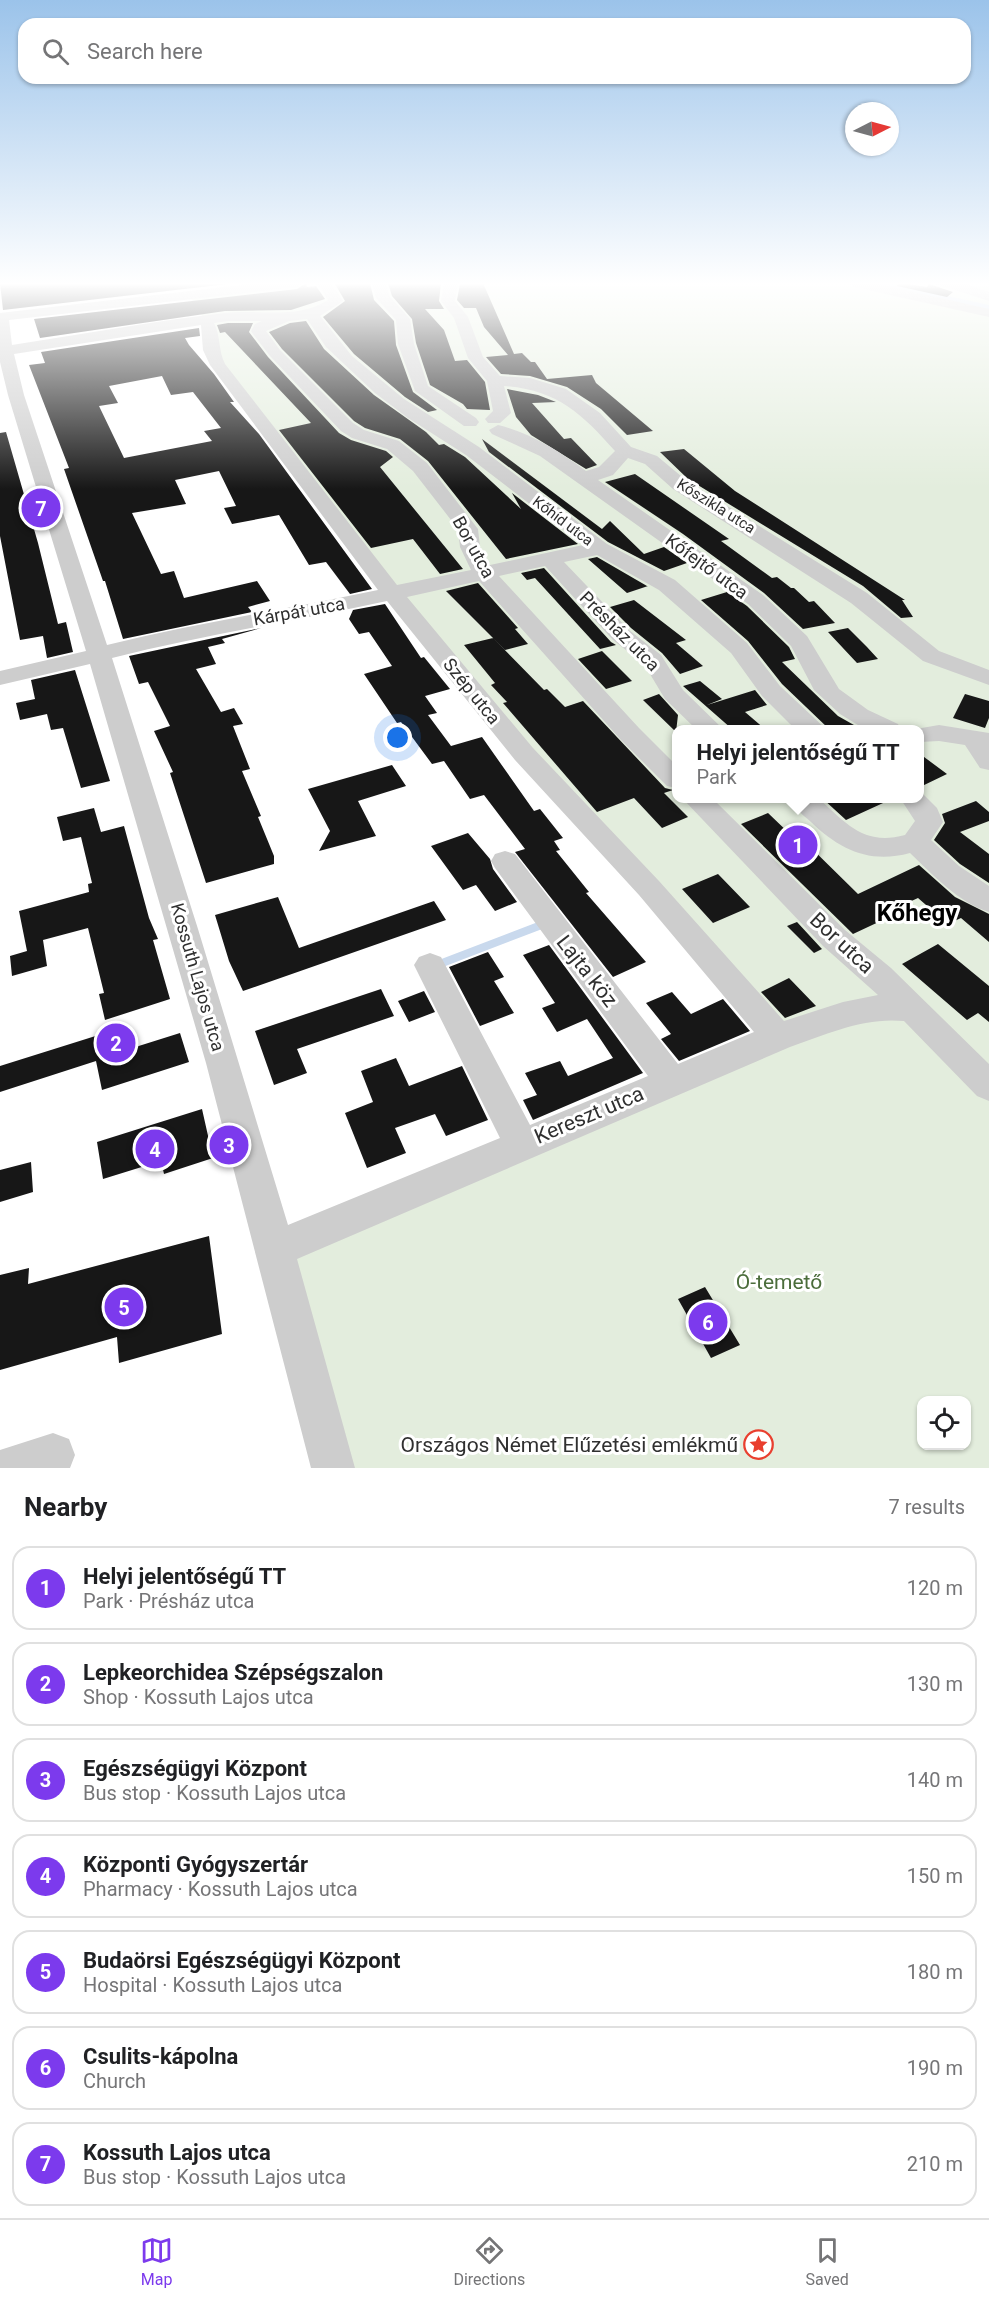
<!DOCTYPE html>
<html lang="en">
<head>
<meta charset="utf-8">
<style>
	body { margin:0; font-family:Roboto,sans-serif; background:#f6f6f6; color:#202124 }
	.controls { position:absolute; right:18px; bottom:18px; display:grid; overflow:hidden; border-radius:12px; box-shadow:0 2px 4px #0004 }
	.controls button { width:54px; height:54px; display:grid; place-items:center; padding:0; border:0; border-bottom:2px solid #e0e0e0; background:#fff; color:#202124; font:30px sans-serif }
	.compass { position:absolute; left:845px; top:102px; width:54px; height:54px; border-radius:50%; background:#fff; box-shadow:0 2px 4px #0004; rotate:84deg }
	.you { position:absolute; left:398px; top:738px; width:21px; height:21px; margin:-15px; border:4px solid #fff; border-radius:50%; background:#1a73e8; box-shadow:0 0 0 9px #1a73e833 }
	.badge { display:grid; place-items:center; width:39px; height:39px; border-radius:50%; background:#7c3aed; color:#fff; font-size:20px; font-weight:700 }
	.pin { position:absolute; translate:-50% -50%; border:3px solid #fff; box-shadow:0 2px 6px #0006 }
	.popup { position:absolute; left:672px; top:725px; width:252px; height:78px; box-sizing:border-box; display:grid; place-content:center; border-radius:12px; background:#fff; filter:drop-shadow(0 2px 4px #0005); font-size:20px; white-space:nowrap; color:#757577 }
	.popup b { font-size:22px; color:#202124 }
	.popup::after { content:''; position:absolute; left:50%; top:100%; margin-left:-12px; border:12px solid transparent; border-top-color:#fff }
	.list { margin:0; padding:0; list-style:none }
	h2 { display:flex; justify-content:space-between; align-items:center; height:78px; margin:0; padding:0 24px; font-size:26px }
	h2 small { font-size:20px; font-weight:400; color:#757577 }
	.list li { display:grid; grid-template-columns:39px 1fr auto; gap:18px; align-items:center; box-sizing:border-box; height:84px; margin:0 12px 12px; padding:0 12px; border:2px solid #e0e0e0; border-radius:18px }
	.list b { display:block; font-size:22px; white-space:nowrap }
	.list p { margin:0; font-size:20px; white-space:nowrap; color:#757577 }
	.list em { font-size:20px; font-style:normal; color:#757577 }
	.icon { flex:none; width:33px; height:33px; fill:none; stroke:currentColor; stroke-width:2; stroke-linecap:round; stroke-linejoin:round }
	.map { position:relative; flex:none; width:989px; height:1468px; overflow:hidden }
	.search { position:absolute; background:#fff; box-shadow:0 2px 4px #0004; left:18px; right:18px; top:18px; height:66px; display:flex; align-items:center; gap:15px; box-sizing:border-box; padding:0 21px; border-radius:18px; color:#757577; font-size:22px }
	.sheet { height:750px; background:#fff }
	nav { display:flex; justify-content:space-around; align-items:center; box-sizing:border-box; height:84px; border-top:2px solid #e0e0e0; background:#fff; font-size:16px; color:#757577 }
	nav a { display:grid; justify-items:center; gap:3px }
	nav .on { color:#7c3aed }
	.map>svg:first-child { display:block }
	.green { fill:#e3eddd; fill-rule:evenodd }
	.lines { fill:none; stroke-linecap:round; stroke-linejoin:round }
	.stream-far1 { stroke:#c9d9ed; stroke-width:4 }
	.stream { stroke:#c9d9ed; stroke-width:8 }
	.building { fill:#171717; fill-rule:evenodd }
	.minor { fill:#cdcdcd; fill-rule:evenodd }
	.labels { text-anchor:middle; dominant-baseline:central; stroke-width:6; stroke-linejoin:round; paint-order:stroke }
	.far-street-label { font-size:15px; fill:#303030; stroke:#fff }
	.street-label { font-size:18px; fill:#303030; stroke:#fff }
	.near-street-label { font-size:21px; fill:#303030; stroke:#fff }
	.near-park-label { font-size:21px; fill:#4b6d3b; stroke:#fff }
	.near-poi-label { font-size:21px; fill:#303030; stroke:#fff; text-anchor:end }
	.district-label { font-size:24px; font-weight:bold; fill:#000; stroke:#fff }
</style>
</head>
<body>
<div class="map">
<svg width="989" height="1468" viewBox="0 0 989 1468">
	<rect width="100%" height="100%" fill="#fff"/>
	<path class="green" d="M241,283H989V1468H333L276,1249L777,1037L565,801L218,365L206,322L189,295L244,290ZM676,730H920V798H676ZM922,1400H966V1446H922Z"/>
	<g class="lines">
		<path class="stream-far1" d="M877,283L989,307"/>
		<path class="stream" d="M437,965L544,924"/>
	</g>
	<path class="building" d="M0,283H236L3,310Z
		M306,283L307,287L316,286L325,299L291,310L225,311L40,338L34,319L297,289Z
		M370,283L374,300L394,321L396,345L413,392L437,410L428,412L405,397L354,354L323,317L345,301L335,284Z
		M388,283H441L439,301L444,309H425L444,330L455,361L467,360L485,382L490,410L467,409L463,404L430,385L416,343L412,319L392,296Z
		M483,283L514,354L522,353L531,362H535L547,379L592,375L596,383L653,431L627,435L601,409L567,387L530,376L501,374L486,357L508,355L484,327L476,308H464L457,300L460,284Z
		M899,283L927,287L929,284L953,292L947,297L897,286Z
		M306,321L324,349L374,395L426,432L439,445L444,444L465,457L521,509L512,493L578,544L506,559L428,461L400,439L365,428L354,421L282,349L269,332L290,323Z
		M228,323H253L249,332L268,357L339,433L351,440L386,451L393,457L380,467L463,569L440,574L413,539L371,548L279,430L311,423L225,332L220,333L217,325Z
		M199,328L200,336L185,338L189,345L214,374L234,402H230L259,434L372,589L350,594L326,562L309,565L279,515L232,524L224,508L236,506L219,471L175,480L186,504L132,513L161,574L174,571L184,598L257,581L270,601L248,607L252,612L123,639L105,581H103L64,469L69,468L29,365L45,363L41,352ZM162,376L171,395L193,392L221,428L204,431L212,441L124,458L99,406L118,403L109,386Z
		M507,389L538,395L556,402L532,403L564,439L571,438L597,465L586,469L531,435L516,417Z
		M6,432L38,543L58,624L66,622L73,652L47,658L43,636L20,640L0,536V433Z
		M482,439L602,529L610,521L644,554L664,547L687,563L664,571L608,542L489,452Z
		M684,449L735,491L905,600H902L913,617L901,618L863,586L688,479L660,452Z
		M635,474L729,539L721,541L772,578L777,577L791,588H794L809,602L814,601L835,623L803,629L764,593L683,534L605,482Z
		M597,557L647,586H648L627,593L588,559Z
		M544,568L611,642L616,645L600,649L535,578L527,580L521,573Z
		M478,583L518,628L515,629L528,644L505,650L446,591Z
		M727,592L747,606L789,647L795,659L782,662L838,716L861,729H829L782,684L748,641L701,600Z
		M634,600L686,640L676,643L703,666L680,674L662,653L631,628L610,607Z
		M385,604L421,658L424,657L450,689L425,696L437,713L428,715L451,746L482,737L534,811L540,809L563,838L554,841L560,850L556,851L589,892L586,893L646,962L613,977L515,852L525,849L484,795L470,799L444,761L432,764L401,722L397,723L364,674L392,666L369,632L359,634L349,619L353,610Z
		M261,628L222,639L225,643L208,647L216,664L196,669L221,712L234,708L243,724L233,726L250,769L242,771L261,816L258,817L274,856V864L206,883L170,773L173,772L154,731L170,726L148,682L139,684L129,656Z
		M848,628L867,647L878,659L857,663L828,632Z
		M493,638L544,690L547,689L565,707L583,701L665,788L673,790L664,793L688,817L662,828L634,798L597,812L503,703L507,702L491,685L495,683L464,645Z
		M602,651L632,681L606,689L578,659Z
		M75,670L110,781L81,788L63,728L51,730L47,714L20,720L16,703L35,699L31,680Z
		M700,681L722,699L707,705L755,690L767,705L745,712L765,729H732L683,686Z
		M659,694L678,715L676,732L643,700Z
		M965,694L989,701V718L985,728L953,718Z
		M920,754L947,774L920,787Z
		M392,765L406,786L358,801L376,836L319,851L330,831L308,789Z
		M822,798H894L846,820Z
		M976,801L989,812V821L960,832L989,854V883L960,864L934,840L945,823L942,814Z
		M94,808L101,832L124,826L149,918L158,939L153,940L170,999L105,1020L99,994L104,993L88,928L43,940L47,966L12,976L10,956L27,951L19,911L89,892L88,884L92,883L81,837L63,841L57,817Z
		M768,813L792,836L797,834L858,894L919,865L955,897L989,914V942L961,918L948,924L918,898L881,915L885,919L853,934L741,824Z
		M468,833L490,859L493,869L517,902L495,911L476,885L463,890L431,846Z
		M718,874L750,907L713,923L682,889Z
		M278,897L299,948L434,901L446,920L243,991L229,961L215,915Z
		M797,922L821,948L822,949L814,953L787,926Z
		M938,944L989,986V1022L978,1013L967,1020L902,964Z
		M549,945L643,1073L533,1120L523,1100L537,1095L525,1073L560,1061L568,1076L613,1058L587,1019L557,1032L542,1008L555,1003L523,955Z
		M488,952L504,977L494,981L514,1013L480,1026L449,967Z
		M789,978L816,1006L785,1018L761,992Z
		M381,989L394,1016L297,1049L307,1073L274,1085L255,1031Z
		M424,991L435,1012L409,1022L398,1001Z
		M672,992L691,1014L723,999L750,1031L679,1061L661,1039L671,1034L646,1003Z
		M121,1028L126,1050L180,1033L189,1062L102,1090L96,1061L0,1092V1066Z
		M396,1058L409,1086L462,1066L488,1120L446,1136L435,1114L395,1128L406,1153L367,1168L345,1113L373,1102L361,1071Z
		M202,1109L213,1158L164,1174L161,1161L103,1179L97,1142Z
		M31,1162L33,1192L0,1202V1170Z
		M209,1236L222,1334L119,1363L117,1337L0,1370V1275L29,1268L28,1284Z
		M705,1287L740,1345L711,1358L678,1299Z"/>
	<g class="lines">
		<path class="minor" d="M258,283H304L297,287L9,320L12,345C83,334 154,321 225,313C260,309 297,320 328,300L317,283H331L343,301L320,316L352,356L404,399L479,447L607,544L675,580L747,643L780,686L827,730H797L790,724L762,696L731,653L659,590L597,555L564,562L629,630L661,655L683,690L724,730H697L665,699L644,664L613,640L545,566L499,576L639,728L676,765V788L667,786L621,740L479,581L407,597L533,748L659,881L784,1021L843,1002L878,995L823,946L682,798H712L845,930L891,968L989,1064V1101L977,1096L904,1021C864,1017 827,1034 790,1047L297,1259L355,1468H311L206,1063L90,664L0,685V671L86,651L8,395L0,362V313ZM307,319L326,347L375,393L408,418L466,455L583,545L490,565L480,547L478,529L427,463L399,441L364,430L353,423L280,350L266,331L289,321ZM228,321H262L255,324L251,331L253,334L270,356L341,431L352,438L387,449L413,471L458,529L460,547L471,570L397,585L225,364C218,350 221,337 214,323ZM201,325L203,350L210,365L378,590C288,609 197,623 107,645L24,395L14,354ZM387,601L515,760L639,895L754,1032L678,1064L515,854L505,851L495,854L491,861L495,868L648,1076L530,1125L441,957L430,953L419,957L414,965L500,1138L288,1225L198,929L112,658C203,635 295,621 387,601Z
			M372,283H386L390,297L410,319L414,344L428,386L476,418L479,422L476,426H464L415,391L398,344L396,320L376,298Z
			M444,283H458L455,301L468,317L483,357L500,376L530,378L566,389L600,413L631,447L657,456L687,481L867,593L939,651L989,670V685L923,661L851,603L673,489L645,464L628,458L613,475L598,480L763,595L807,636L839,689L868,710L898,724L901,730H866L840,714L814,690L791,646L748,604L540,456L492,434L489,430L498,425C531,433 559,451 586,471L599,467L615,451C581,413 557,390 504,386L511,413L500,423H488L485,419L493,411L487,381L468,358L454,318L441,301Z
			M847,283H874L989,309V317L854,287Z
			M933,283H963L989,292V301Z
			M939,725L989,733V770L980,768L965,745L939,741L920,742V730H910Z
			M920,791L937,808L943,822L931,840L959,866L989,886V912C959,903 932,874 910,853C870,864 840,850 811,822C803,815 794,808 788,798H818C847,824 864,846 905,835L915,821L900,798H920Z
			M53,1433L69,1439L75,1455L70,1468H0V1450Z"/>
	</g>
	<linearGradient id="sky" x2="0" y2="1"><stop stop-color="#9bc3ea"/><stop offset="0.58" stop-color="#fff"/><stop offset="1" stop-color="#fff" stop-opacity="0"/></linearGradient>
	<rect width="989" height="489" fill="url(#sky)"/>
	<defs>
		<symbol id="sight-ring" viewBox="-11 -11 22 22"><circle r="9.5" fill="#fff" stroke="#e93f2f" stroke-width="1.5"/><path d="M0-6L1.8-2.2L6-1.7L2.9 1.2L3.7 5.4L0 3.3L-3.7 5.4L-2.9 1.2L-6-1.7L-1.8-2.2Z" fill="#e93f2f"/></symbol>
	</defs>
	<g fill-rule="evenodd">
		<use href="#sight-ring" x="742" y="1428" width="33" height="33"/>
	</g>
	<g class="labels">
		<g class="far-street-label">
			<text transform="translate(716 506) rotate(32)">Kőszikla utca</text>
			<text transform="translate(563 521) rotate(37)">Kőhíd utca</text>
		</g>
		<g class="street-label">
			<text transform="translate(474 547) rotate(61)">Bor utca</text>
			<text transform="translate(707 566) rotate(36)">Kőfejtő utca</text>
			<text transform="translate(299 611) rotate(-10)">Kárpát utca</text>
			<text transform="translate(620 631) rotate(45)">Présház utca</text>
			<text transform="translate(472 691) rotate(51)">Szép utca</text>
			<text transform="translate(198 977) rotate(74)">Kossuth Lajos utca</text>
		</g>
		<g class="near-street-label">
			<text transform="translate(842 943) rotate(43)">Bor utca</text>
			<text transform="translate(587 971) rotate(52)">Lajta köz</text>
			<text transform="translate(589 1115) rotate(-23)">Kereszt utca</text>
		</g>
		<g class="near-park-label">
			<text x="779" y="1282">Ó-temető</text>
		</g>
		<g class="near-poi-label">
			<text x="738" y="1445">Országos Német Elűzetési emlékmű</text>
		</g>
		<g class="district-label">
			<text x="917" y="913">Kőhegy</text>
		</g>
	</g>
</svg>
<div class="controls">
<button><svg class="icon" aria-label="locate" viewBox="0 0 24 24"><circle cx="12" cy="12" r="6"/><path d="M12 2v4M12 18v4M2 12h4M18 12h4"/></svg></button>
</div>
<svg class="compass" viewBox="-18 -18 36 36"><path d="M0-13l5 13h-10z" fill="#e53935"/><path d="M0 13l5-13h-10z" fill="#757577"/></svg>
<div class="you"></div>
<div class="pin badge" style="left:798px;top:845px">1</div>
<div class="popup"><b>Helyi jelentőségű TT</b>Park</div>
<div class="pin badge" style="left:116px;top:1043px">2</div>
<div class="pin badge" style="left:229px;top:1145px">3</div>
<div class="pin badge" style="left:155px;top:1149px">4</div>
<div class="pin badge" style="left:124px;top:1307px">5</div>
<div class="pin badge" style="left:708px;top:1322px">6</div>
<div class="pin badge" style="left:41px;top:508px">7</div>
<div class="search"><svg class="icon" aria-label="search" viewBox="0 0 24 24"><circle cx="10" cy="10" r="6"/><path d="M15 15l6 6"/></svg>Search here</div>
</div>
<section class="sheet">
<h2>Nearby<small>7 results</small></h2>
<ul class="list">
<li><span class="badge">1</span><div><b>Helyi jelentőségű TT</b><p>Park · Présház utca</p></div><em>120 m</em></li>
<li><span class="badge">2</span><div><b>Lepkeorchidea Szépségszalon</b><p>Shop · Kossuth Lajos utca</p></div><em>130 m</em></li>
<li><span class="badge">3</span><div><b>Egészségügyi Központ</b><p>Bus stop · Kossuth Lajos utca</p></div><em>140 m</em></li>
<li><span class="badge">4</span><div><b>Központi Gyógyszertár</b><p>Pharmacy · Kossuth Lajos utca</p></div><em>150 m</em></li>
<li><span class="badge">5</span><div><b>Budaörsi Egészségügyi Központ</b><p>Hospital · Kossuth Lajos utca</p></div><em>180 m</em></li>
<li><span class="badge">6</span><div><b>Csulits-kápolna</b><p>Church</p></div><em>190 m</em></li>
<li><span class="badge">7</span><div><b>Kossuth Lajos utca</b><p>Bus stop · Kossuth Lajos utca</p></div><em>210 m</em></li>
</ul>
</section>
<nav>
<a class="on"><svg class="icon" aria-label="map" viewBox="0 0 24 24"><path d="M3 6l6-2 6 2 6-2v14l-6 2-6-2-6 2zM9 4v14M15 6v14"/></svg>Map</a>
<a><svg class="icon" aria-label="directions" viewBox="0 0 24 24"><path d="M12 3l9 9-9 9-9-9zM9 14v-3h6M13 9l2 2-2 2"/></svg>Directions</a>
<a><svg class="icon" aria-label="saved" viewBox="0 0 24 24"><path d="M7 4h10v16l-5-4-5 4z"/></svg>Saved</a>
</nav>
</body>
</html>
